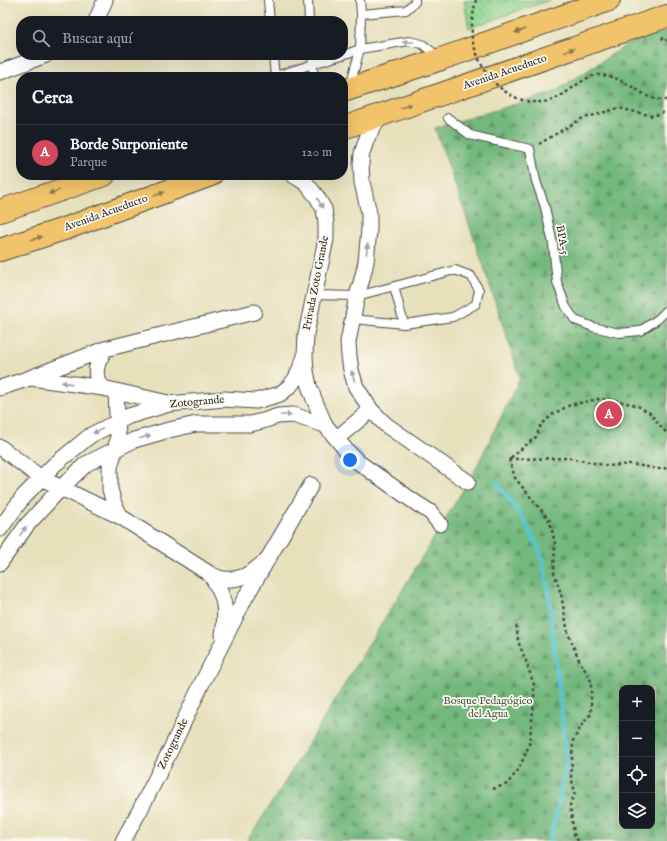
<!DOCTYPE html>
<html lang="es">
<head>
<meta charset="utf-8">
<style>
	body { margin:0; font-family:"IM FELL English",serif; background:#242831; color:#f1f3f6 }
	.controls { position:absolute; right:12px; bottom:12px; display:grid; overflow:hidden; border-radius:8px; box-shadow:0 4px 16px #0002 }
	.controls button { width:36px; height:36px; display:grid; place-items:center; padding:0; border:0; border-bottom:1px solid #363941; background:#171b24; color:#f1f3f6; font:20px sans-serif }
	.you { position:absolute; left:350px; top:460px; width:14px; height:14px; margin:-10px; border:3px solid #fff; border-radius:50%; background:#1a73e8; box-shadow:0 0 0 6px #1a73e833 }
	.badge { display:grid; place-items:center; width:26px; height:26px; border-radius:50%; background:#d1495b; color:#fff; font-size:13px; font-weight:700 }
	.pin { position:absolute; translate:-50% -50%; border:2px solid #fff; box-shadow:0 1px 4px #0006 }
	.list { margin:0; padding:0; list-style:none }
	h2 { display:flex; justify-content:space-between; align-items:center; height:52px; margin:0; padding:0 16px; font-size:17px }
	h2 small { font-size:13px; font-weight:400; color:#9ea1a6 }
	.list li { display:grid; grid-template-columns:26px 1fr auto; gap:12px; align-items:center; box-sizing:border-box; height:56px; padding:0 16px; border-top:1px solid #363941 }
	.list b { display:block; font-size:15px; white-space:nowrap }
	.list p { margin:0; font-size:13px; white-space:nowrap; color:#9ea1a6 }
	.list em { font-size:13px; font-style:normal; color:#9ea1a6 }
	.icon { flex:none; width:22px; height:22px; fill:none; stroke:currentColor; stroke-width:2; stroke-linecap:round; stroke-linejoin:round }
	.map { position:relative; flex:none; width:667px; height:841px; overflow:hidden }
	.search { position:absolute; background:#171b24; box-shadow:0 4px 16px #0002; left:16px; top:16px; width:332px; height:44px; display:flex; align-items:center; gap:10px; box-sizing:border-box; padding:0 14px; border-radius:16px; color:#9ea1a6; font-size:15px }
	.panel { position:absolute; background:#171b24; box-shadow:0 4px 16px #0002; left:16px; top:72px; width:332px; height:108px; border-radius:16px }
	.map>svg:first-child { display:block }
	.forest { fill:url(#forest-firs); stroke:#4f7254; fill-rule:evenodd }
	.garden { fill:url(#garden-dots); stroke:#5d815f }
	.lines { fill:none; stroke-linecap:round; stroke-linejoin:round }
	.stream { stroke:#59c5d2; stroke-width:4.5 }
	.service-casing { stroke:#474641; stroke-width:10 }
	.minor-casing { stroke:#474641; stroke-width:17 }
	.primary-casing { stroke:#474641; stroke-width:24 }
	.path { stroke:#474641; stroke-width:2.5; stroke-dasharray:3 3; stroke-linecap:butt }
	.service { stroke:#fff; stroke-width:8 }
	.minor { stroke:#fff; stroke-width:15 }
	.primary { stroke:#f1c36a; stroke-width:22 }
	.path-bridge { stroke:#474641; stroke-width:2.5; stroke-dasharray:3 3; stroke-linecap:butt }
	.oneway { fill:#8e774a }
	.oneway2 { fill:#a0a0a0 }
	.labels { text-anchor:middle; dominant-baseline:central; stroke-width:3.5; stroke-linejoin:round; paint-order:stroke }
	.street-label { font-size:11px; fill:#2b2b2b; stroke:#fbf7ec }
	.park-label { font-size:11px; fill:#445645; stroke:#fbf7ec }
</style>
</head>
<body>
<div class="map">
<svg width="667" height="841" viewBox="0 0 667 841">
	<defs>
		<pattern id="forest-firs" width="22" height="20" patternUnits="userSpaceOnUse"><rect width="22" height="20" fill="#73b87d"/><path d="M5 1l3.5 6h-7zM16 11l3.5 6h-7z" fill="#5f9667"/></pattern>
		<pattern id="garden-dots" width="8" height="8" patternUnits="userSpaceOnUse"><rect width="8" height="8" fill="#8fd793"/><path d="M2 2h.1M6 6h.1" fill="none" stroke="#7cb97f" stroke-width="1.8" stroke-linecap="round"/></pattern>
	</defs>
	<rect width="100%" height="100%" fill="#fbf7ec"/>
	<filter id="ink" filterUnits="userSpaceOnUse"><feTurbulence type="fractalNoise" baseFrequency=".025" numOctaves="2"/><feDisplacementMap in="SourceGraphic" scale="8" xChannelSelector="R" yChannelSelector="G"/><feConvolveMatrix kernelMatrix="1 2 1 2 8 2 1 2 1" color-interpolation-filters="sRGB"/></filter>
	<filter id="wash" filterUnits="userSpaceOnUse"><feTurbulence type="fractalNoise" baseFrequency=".012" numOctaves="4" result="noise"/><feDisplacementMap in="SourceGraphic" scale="16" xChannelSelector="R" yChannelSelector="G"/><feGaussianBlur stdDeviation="0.9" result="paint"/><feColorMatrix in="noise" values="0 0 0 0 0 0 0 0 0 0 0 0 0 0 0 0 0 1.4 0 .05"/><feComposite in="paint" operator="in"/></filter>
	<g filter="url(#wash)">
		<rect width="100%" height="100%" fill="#e6e0bb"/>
		<path class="forest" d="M667,31V841H247L285,782L474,472L520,378L483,264L435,128L553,93L634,40ZM622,688H652V826H622Z"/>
		<path class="garden" d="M464,0H550L469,28Z"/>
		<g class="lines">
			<path class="stream" d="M497,483L524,519L542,556L549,597L567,763L550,841"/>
		</g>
	</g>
	<g filter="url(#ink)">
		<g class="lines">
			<defs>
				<path id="service" d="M268,0L270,21
					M308,0L309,21
					M361,14L406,10L415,2V0
					M273,55L275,77
					M312,55L314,77
					M343,55L360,49L409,41L422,44L439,57
					M275,76L342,55
					M350,86L360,49L361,14L360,0
					M448,118L470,135L530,149L536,181L545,207L553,244L557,282L566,307L575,320L593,327L619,333L640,331L658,319L667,310
					M394,286L404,324
					M314,295L357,296L455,270L471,276L479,290L476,304L453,317L404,324L353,319"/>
				<path id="minor" d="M96,21L105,0
					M0,72L46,55
					M383,114L374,126L367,138L362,153L361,164L362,182L369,213V229L366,262L362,279L357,296L348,342L349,356L351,370L356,387L371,410L386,425L468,482
					M293,175L306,183L317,197L324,209L326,223V239L306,334L305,356L306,371L309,386L316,404L325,425L346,450L358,462L416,503L430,512L440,524
					M31,378L103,388L168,403
					M0,388L30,378L105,349L254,312
					M103,388C102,385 99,383 98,380C93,369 100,358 105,349
					M116,391L118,439L110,467V489L114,504L121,517
					M337,438L371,410
					M0,447L41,478L121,517L210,574C225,596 227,608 223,635
					M0,529L23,497L54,465L91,435L129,416L169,404L224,399L256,401L280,394L290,386L296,378L304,359
					M0,563L27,525L61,488L86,464L134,440L169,430L196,424H250L263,421L278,416L293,415L325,425
					M210,574C214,576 220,579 225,579C239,581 252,573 262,564
					M123,841L140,810L171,749L201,685L245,598L311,485"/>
				<path id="primary" d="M343,91L441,59L609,0
					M343,128L667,16
					M0,211L104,175
					M0,250L67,228L211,175"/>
			</defs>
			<use href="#service" class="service-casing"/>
			<use href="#minor" class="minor-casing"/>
			<use href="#primary" class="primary-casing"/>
			<path class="path" d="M662,37L664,41L667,40
				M539,144L581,119L619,108L653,116L667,111
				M509,459L570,458L609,466L629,464L659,469L667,468
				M493,789L507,784L519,769L529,745L534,703V685L526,661L518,641L516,622
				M578,841L574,834L570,805L575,792L571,777L573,741L583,723L591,714V681L585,670L579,660L568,633L561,594L554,572L555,544L550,521L515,478L509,459L536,437L541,425L553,414L570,405L598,399L617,401L636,405L650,413L659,425L667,433"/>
			<use href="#service" class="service"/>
			<use href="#minor" class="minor"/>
			<use href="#primary" class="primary"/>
			<path class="path-bridge" d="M476,0C473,12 471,26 472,39C473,44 475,49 477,54C487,83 516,108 549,101C566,97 584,74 600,75C615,76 626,83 639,91C644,94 649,98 655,99C659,100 663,100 667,100"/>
		</g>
		<defs><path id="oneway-solid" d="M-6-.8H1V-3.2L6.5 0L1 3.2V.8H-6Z"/></defs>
		<g class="oneway">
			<use href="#oneway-solid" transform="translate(520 31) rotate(161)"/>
			<use href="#oneway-solid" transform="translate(569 50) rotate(-19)"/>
			<use href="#oneway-solid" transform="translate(406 106) rotate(-19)"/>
			<use href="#oneway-solid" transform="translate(54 192) rotate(161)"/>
			<use href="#oneway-solid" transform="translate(159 194) rotate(-20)"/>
			<use href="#oneway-solid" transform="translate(37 238) rotate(-19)"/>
		</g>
		<g class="oneway2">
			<use href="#oneway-solid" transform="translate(408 42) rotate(180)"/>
			<use href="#oneway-solid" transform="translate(320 203) rotate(60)"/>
			<use href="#oneway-solid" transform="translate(367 249) rotate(-84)"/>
			<use href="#oneway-solid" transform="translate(353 376) rotate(-106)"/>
			<use href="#oneway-solid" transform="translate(67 383) rotate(-172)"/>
			<use href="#oneway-solid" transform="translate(286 415) rotate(-2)"/>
			<use href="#oneway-solid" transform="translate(98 431) rotate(154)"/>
			<use href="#oneway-solid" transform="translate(145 437) rotate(-16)"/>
			<use href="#oneway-solid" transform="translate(23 531) rotate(-55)"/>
		</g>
	</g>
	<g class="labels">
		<g class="street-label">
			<text transform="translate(505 72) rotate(-19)">Avenida Acueducto</text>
			<text transform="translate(106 213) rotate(-20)">Avenida Acueducto</text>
			<text transform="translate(562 240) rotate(80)">BPA-5</text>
			<text transform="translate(316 283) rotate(-79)">Privada Zoto Grande</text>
			<text transform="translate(197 402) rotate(-5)">Zotogrande</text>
			<text transform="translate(173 744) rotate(-64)">Zotogrande</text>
		</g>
		<g class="park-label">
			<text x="488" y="701">Bosque Pedagógico<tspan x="488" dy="13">del Agua</tspan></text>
		</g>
	</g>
</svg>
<div class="controls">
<button>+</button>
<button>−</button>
<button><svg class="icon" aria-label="locate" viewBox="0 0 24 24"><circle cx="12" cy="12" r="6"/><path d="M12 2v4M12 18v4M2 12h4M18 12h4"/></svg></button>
<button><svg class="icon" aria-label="layers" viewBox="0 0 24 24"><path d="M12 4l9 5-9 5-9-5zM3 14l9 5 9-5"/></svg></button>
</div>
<div class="you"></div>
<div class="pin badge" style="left:609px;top:414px">A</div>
<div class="search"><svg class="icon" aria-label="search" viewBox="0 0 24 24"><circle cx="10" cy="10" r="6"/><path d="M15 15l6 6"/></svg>Buscar aquí</div>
<section class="panel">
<h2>Cerca<small></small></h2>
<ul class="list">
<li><span class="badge">A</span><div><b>Borde Surponiente</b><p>Parque</p></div><em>120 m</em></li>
</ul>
</section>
</div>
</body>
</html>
